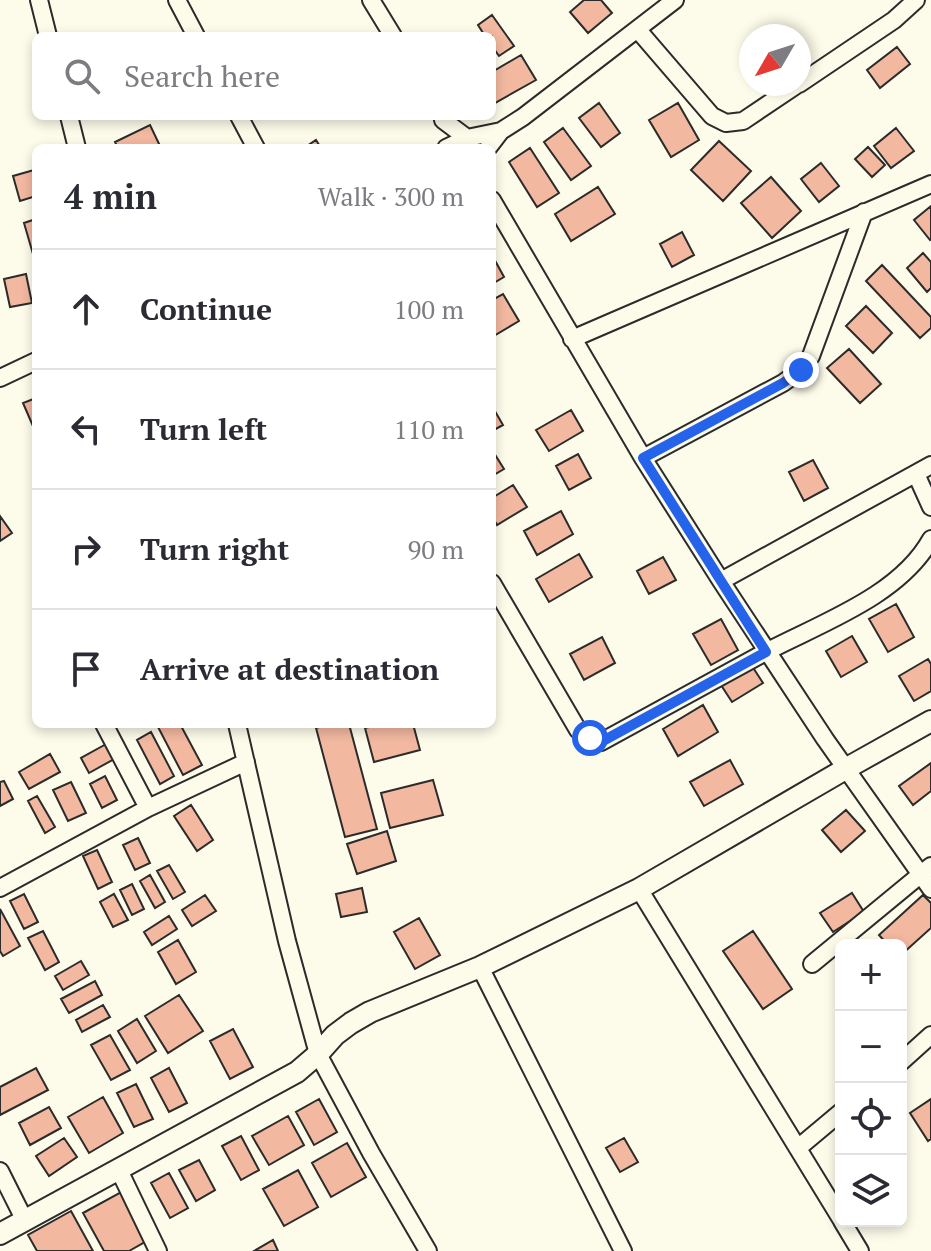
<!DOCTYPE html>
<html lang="en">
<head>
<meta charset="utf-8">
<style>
	body { margin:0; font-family:"PT Serif",serif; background:#f7f7f7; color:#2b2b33 }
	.controls { position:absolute; right:24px; bottom:24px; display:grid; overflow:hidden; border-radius:12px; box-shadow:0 4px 12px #0003 }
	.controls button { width:72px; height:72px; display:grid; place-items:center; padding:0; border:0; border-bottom:2px solid #e1e1e2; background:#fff; color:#2b2b33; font:40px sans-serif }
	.compass { position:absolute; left:739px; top:24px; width:72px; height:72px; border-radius:50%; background:#fff; box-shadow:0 4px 12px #0003; rotate:231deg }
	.stop { position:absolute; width:24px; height:24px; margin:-18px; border:6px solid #2563eb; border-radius:50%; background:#fff }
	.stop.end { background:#2563eb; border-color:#fff; box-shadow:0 2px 8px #0008 }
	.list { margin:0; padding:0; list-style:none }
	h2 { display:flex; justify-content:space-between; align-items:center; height:104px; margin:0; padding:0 32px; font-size:34px }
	h2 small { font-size:26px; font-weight:400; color:#7c7c81 }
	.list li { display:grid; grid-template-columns:52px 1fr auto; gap:24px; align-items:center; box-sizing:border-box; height:120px; padding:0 32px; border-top:2px solid #e1e1e2 }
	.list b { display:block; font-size:30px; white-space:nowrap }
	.list em { font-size:26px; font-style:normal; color:#7c7c81 }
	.icon { flex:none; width:44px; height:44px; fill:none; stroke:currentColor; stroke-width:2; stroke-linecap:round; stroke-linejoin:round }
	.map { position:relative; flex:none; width:931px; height:1251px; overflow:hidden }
	.search { position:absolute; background:#fff; box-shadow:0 4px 12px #0003; left:32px; top:32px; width:464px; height:88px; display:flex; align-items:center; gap:20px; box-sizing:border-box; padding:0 28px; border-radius:12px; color:#7c7c81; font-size:30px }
	.panel { position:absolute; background:#fff; box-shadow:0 4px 12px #0003; left:32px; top:144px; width:464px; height:584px; border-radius:12px }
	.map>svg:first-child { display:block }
	.building { fill:#f2b8a0; stroke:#2b2b2b; stroke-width:2 }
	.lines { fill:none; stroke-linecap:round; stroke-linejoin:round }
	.minor-casing { stroke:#2b2b2b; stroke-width:20 }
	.major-casing { stroke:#2b2b2b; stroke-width:24 }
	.minor { stroke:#fdfbea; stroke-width:16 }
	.major { stroke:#fdfbea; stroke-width:20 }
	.route { stroke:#2563eb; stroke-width:10 }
</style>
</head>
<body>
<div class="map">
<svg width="931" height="1251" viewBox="0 0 931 1251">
	<rect width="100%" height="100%" fill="#fdfbea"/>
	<path class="building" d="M584,0H601L612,13L588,33L570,12Z
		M492,15L514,46L499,56L492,46V36H485L478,25Z
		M897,47L910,64L880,88L867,70Z
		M521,55L536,80L495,103L492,97V72Z
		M599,103L620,133L601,147L579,118Z
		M678,103L699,140L671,157L649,120Z
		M150,125L161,148H118L115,142Z
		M563,128L591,166L571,180L544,142Z
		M896,128L914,151L891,168L874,146Z
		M316,140L321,148H304Z
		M719,141L751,171L723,201L691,170Z
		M868,147L885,165L872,177L855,159Z
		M530,148L559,193L537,207L509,162Z
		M821,163L839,186L819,202L801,179Z
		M34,170L36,178V196L20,201L13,176Z
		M771,177L801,211L772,238L741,203Z
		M598,187L615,214L571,241L555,214Z
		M931,206V239L930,240L914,220Z
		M36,219V253L33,254L24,223Z
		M682,232L694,255L672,267L660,244Z
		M923,253L931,262V288L927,292L907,268Z
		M492,255L504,277L492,284Z
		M882,265L931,317V328L920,338L866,281Z
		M26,274L32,303L10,307L4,279Z
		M503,294L519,321L492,337V300Z
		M866,306L892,333L873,353L846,326Z
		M849,349L881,384L860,403L827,368Z
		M36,398V433L23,403Z
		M492,406L503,425L492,431Z
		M571,410L583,431L549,451L536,430Z
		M494,453L504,469L492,476V455Z
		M578,454L591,478L569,490L556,466Z
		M813,460L828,488L804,501L789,472Z
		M513,485L527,507L497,525L492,516V498Z
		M561,511L573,534L537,555L524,531Z
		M0,516L12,533L0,541Z
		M579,554L592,577L549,602L536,579Z
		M663,557L676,580L649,594L637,571Z
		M896,604L914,637L888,652L869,619Z
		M721,619L738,650L711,665L693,634Z
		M852,636L867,662L841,677L826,651Z
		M602,637L615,663L584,680L570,654Z
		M928,659L931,664V691L914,701L899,676Z
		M752,666L763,683L732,702L721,685Z
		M703,705L718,732L678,756L663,729Z
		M164,724H180L202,765L183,775L158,727Z
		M329,724H349L377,829L345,837L316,728Z
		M381,724H413L420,750L374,762L365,728Z
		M151,732L174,776L160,784L137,740Z
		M108,743L116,758L89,773L81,758Z
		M50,754L60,772L29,789L19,772Z
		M730,760L743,784L704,806L690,782Z
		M931,763V791L913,805L899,786Z
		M105,776L117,800L102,808L90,784Z
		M433,780L443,815L390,828L381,793Z
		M4,781L13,799L0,806V782Z
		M71,782L86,813L68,821L53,790Z
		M37,796L55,827L45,833L28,801Z
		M191,805L213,840L197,851L174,816Z
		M846,810L865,831L841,852L822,830Z
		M387,831L396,861L357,874L347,844Z
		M138,838L150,863L135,870L123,845Z
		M97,850L112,882L98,889L83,856Z
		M169,865L185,892L173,899L157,871Z
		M150,875L165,902L155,908L140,881Z
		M132,884L144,909L132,915L120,890Z
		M362,888L367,912L341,917L336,894Z
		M852,893L864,912L833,932L820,913Z
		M24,894L38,922L24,929L10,901Z
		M114,894L128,920L113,927L100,902Z
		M205,895L216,911L192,926L182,910Z
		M923,895L931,903V928L901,955V945H888L879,935Z
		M0,909L20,946L3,956L0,951Z
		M169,916L177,929L152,945L144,932Z
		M419,918L440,955L415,969L394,932Z
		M43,931L59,962L45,970L28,938Z
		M753,931L792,989L763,1009L723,951Z
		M178,940L196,972L176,984L158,952Z
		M81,961L89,975L63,990L55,976Z
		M95,981L102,995L69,1013L61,999Z
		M179,995L203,1031L168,1053L145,1016Z
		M103,1005L110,1017L82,1032L76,1020Z
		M137,1019L156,1051L137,1063L118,1031Z
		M233,1029L253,1067L230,1079L210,1041Z
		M110,1035L130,1070L111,1080L91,1045Z
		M36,1068L48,1090L0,1115V1087Z
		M169,1068L187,1103L169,1112L151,1078Z
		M136,1084L153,1119L134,1127L117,1093Z
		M103,1097L123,1133L89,1153L68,1117Z
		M319,1099L337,1132L314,1145L296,1112Z
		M931,1099V1139L928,1141L910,1113Z
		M49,1107L61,1128L30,1145L19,1123Z
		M288,1116L304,1145L269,1165L252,1136Z
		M241,1136L259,1170L241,1180L222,1146Z
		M64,1138L77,1157L49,1176L36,1156Z
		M624,1138L638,1162L620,1172L606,1148Z
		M347,1143L366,1177L331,1197L312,1163Z
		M199,1160L215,1190L196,1201L179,1170Z
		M298,1170L318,1207L284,1226L263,1189Z
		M169,1173L188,1208L170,1218L151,1183Z
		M123,1191L150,1239L129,1251H104L83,1213Z
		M71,1211L93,1251H37L28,1235Z
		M273,1240L278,1251H254Z"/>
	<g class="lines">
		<defs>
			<path id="minor" d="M39,0L48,36
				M177,0L196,36
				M371,0L393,36
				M638,30L712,116L726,123L743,121L798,84
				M799,84L894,20L916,0
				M69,116L77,148
				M239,116L256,148
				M443,120L467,138L470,143
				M446,148L467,138L501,131
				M488,148L501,131L523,117L675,0
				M492,200L643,458L721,581L825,739L931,889
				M572,339L931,184
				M0,378L36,361
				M643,458L783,383L801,370L811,356L864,212
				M916,474L931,507
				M721,581L931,465
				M492,583L578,730L590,738L601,742C655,713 708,683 762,654C818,624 899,597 931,539
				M104,724L148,808
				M237,724L287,941L318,1054L371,1153L428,1251
				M0,888L148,808L246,762
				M639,889L841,1219
				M812,964L931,866
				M480,967L623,1251
				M901,1062L931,1035
				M798,1148L841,1112
				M118,1168L158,1251
				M0,1171L25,1221
				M842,1221L860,1251"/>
			<path id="major" d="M0,1234L297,1072L318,1054L335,1035L351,1023L370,1012L480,967L639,889L847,768L931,721"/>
		</defs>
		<use href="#minor" class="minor-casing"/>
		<use href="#major" class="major-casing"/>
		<use href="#minor" class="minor"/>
		<use href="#major" class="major"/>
	</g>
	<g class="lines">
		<path class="route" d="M590,738L601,742L766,652L643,458L783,383L801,370"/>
	</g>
</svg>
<div class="controls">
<button>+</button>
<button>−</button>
<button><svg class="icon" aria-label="locate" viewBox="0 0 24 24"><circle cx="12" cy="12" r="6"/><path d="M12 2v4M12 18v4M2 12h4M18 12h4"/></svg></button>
<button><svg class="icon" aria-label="layers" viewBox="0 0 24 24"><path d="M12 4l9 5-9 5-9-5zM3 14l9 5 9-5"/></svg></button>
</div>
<svg class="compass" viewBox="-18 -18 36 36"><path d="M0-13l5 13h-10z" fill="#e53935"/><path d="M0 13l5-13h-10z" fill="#7c7c81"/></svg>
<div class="stop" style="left:590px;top:738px"></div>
<div class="stop end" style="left:801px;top:370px"></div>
<div class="search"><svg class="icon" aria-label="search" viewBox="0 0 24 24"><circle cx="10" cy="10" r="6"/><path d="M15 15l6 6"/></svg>Search here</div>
<section class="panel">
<h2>4 min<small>Walk · 300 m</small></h2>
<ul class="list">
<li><svg class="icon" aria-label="ahead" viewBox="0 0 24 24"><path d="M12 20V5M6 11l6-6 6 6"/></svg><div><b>Continue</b></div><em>100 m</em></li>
<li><svg class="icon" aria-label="left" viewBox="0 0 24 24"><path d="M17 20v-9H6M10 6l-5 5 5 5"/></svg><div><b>Turn left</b></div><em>110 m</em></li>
<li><svg class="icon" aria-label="right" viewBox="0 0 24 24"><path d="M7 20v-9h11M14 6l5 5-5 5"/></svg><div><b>Turn right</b></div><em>90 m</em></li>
<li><svg class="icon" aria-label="arrive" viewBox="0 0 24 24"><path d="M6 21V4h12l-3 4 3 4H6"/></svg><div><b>Arrive at destination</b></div></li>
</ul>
</section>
</div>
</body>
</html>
